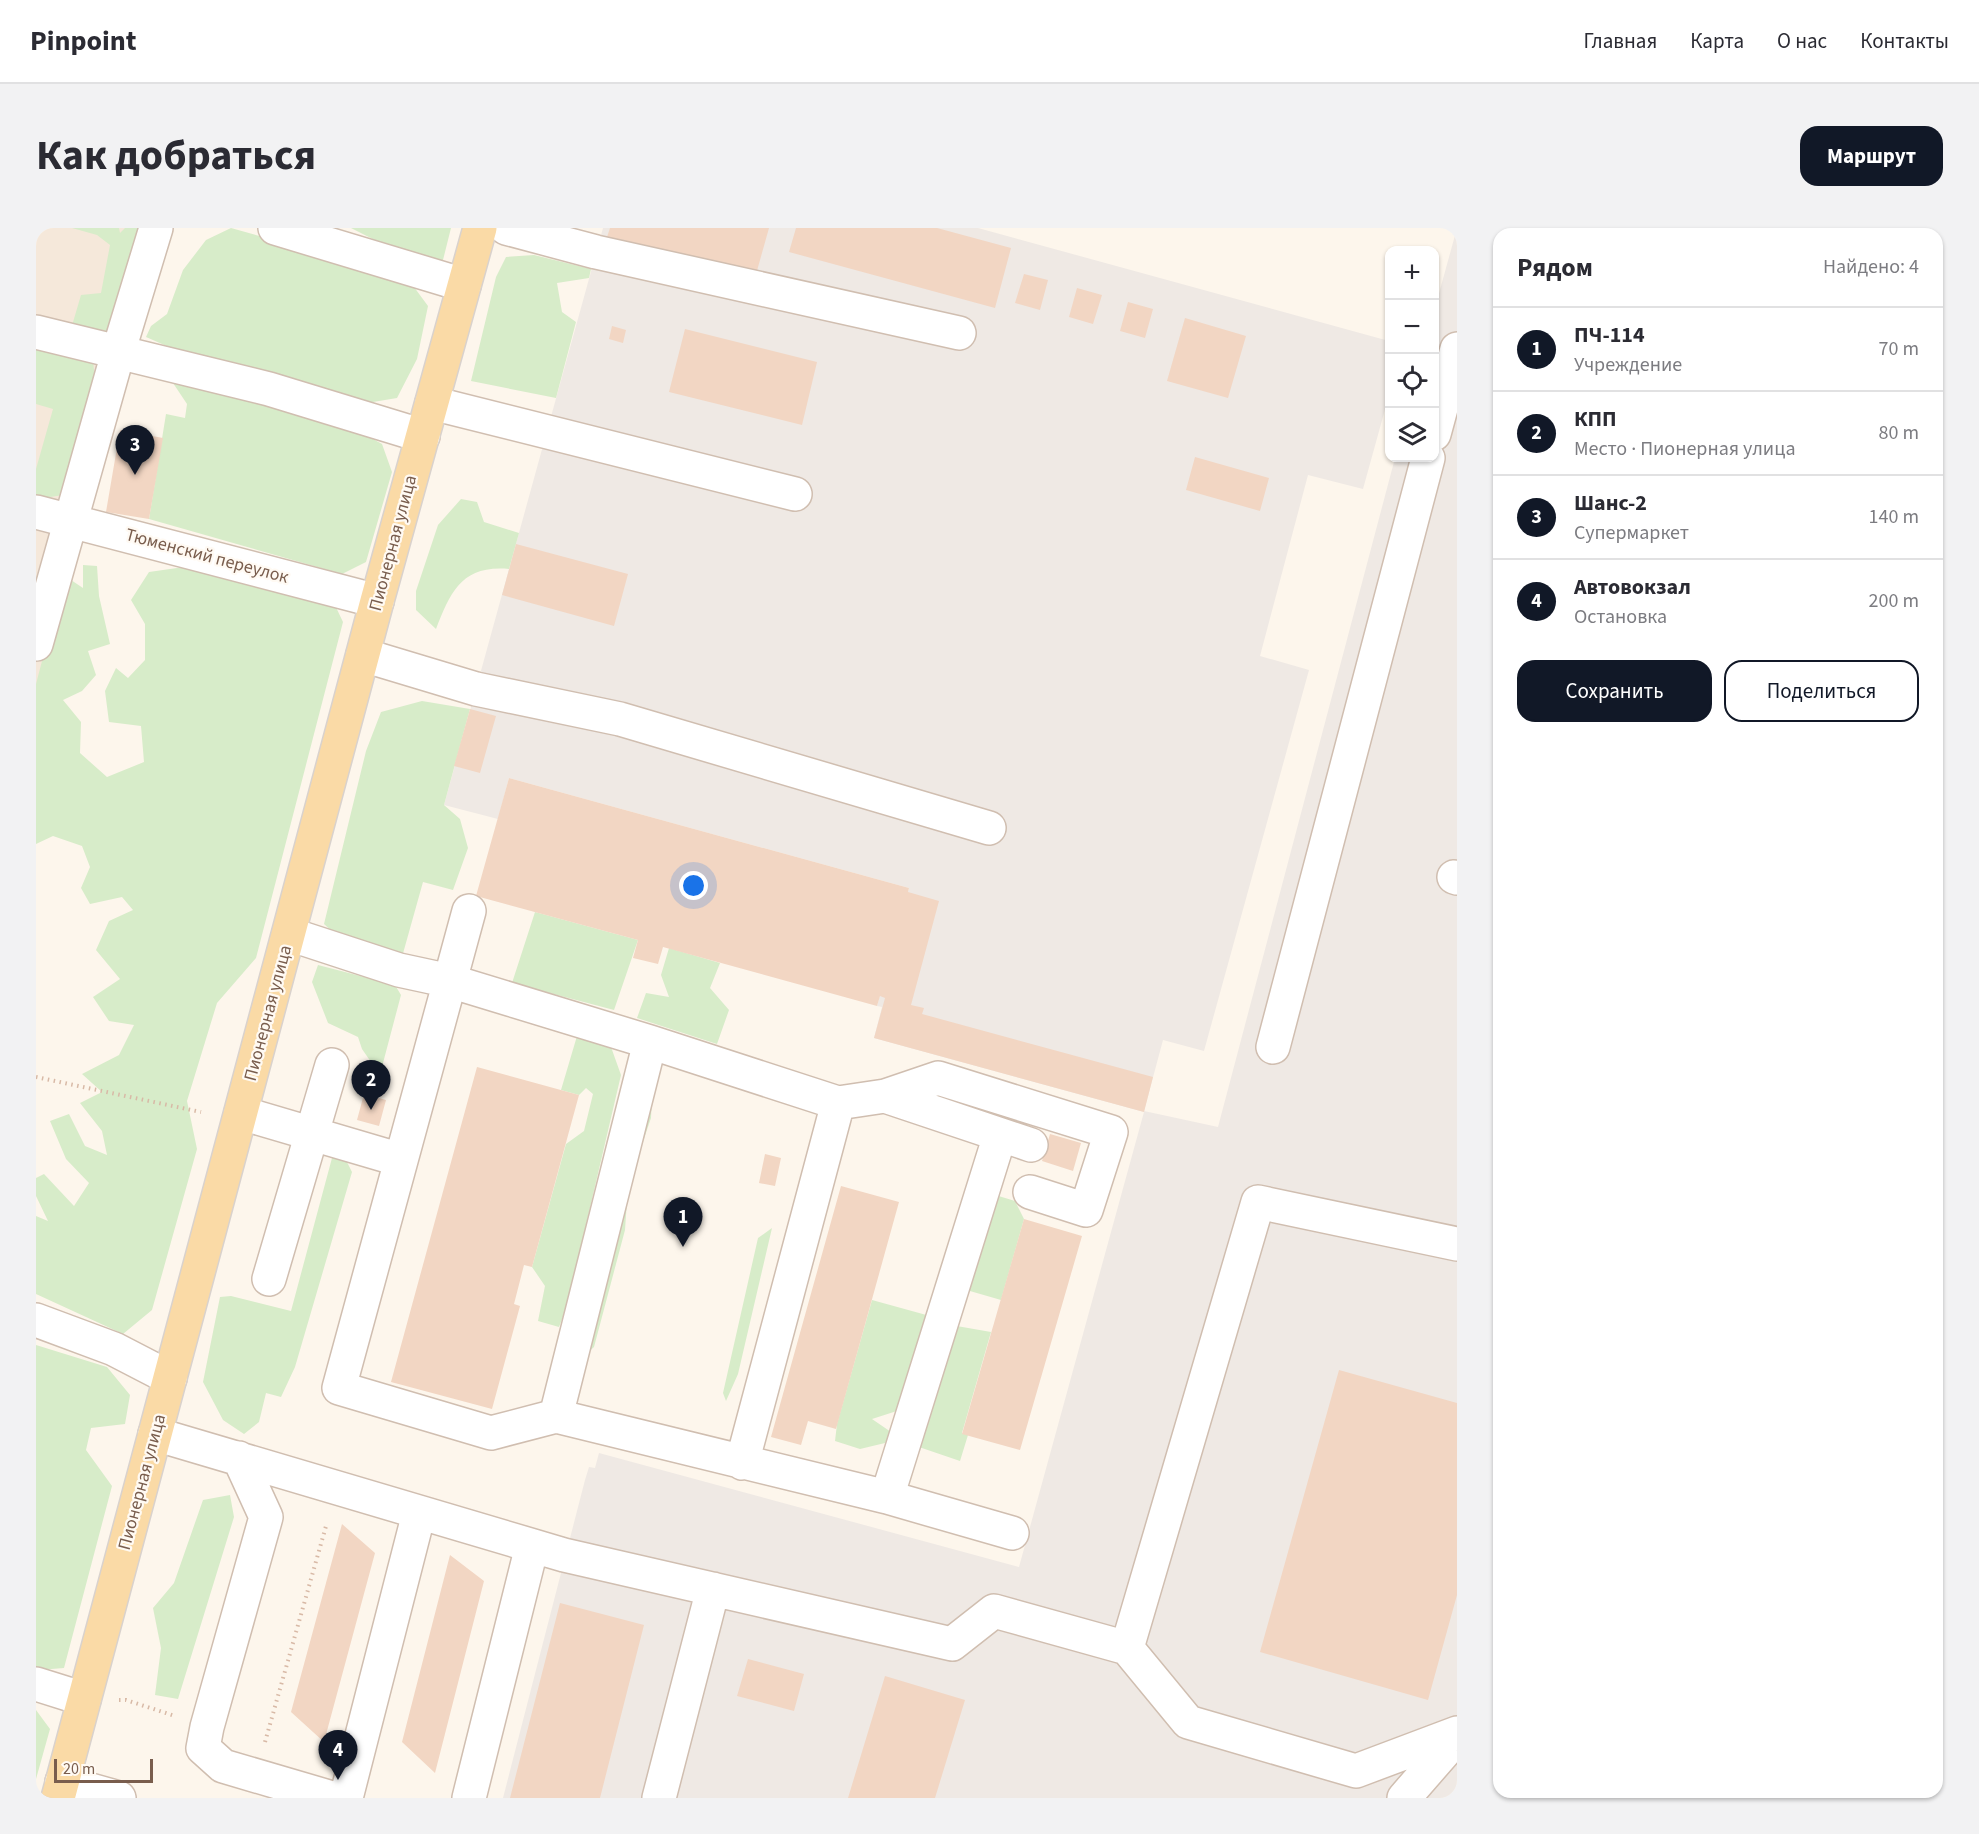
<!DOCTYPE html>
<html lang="ru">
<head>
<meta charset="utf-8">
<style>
	body { margin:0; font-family:"Source Sans 3",sans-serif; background:#f2f2f3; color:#2b2b33 }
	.controls { position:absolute; right:18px; top:18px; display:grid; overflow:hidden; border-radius:12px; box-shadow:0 2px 4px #0004 }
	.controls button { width:54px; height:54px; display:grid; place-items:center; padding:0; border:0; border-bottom:2px solid #e1e1e2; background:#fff; color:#2b2b33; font:30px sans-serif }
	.scale { position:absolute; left:18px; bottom:15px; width:99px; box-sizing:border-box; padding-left:6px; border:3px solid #795d4d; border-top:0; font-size:16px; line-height:21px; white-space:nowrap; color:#795d4d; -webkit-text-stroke:4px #fffaf3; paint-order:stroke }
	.you { position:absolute; left:658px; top:658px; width:21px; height:21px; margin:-15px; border:4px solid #fff; border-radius:50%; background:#1a73e8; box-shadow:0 0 0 9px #1a73e833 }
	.badge { display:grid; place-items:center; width:39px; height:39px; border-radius:50%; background:#111827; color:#fff; font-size:20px; font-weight:700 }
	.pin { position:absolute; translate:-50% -50px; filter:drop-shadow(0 2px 3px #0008) }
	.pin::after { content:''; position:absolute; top:32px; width:21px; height:18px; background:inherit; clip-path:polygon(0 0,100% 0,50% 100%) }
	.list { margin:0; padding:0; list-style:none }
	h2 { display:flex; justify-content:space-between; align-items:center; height:78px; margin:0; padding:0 24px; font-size:26px }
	h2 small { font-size:20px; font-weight:400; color:#7c7c81 }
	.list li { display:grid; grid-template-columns:39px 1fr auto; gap:18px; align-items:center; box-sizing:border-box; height:84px; padding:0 24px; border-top:2px solid #e1e1e2 }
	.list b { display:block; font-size:22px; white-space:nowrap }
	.list p { margin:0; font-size:20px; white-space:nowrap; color:#7c7c81 }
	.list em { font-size:20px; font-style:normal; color:#7c7c81 }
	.actions { display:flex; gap:12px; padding:18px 24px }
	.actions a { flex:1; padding:14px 0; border:2px solid #111827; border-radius:18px; text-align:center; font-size:21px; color:#111827 }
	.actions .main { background:#111827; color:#fff }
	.icon { flex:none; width:33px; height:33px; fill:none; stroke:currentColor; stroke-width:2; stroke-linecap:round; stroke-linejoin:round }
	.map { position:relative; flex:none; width:1421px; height:1570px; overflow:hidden; border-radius:18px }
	header { display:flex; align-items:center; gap:36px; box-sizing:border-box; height:84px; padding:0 30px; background:#fff; border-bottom:2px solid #e1e1e2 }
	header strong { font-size:28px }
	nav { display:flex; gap:33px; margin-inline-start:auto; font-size:21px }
	.intro { display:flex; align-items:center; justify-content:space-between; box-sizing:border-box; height:144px; padding:0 36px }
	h1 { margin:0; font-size:42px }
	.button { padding:15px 27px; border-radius:18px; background:#111827; color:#fff; font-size:21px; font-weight:700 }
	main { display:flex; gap:36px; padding:0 36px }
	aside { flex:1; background:#fff; border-radius:18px; box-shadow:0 2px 4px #0004 }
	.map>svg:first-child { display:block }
	.residential { fill:#f5e8da }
	.industrial { fill:#efe9e4 }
	.green { fill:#d7ecc9 }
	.building { fill:#f2d6c3 }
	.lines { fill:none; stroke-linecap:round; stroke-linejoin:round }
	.minor-casing { stroke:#d0beb0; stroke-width:36 }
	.major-casing { stroke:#d9d2cd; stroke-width:36 }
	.path { stroke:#d8b9a6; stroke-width:4; stroke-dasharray:1.5 4.5; stroke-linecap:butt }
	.minor { stroke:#fff; stroke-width:33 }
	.major { stroke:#fadaa6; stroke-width:33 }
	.labels { text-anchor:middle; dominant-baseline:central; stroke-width:4.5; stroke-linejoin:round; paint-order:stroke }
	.street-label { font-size:18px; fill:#795d4d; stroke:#fffaf3 }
</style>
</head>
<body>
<header>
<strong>Pinpoint</strong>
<nav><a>Главная</a><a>Карта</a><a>О нас</a><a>Контакты</a></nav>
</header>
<div class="intro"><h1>Как добраться</h1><a class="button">Маршрут</a></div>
<main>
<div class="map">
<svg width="1421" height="1570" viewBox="0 0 1421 1570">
	<rect width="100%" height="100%" fill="#fdf6ec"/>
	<path class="residential" d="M0,0H129L0,459Z"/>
	<path class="industrial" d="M567,0H942L1353,113V167L1327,261L1272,247L1224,428L1273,442L1168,823L1127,812L1108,883L1182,899L1359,230H1398L1399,80L1421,0V1570H467L549,1252L553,1239L559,1240L563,1225L983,1339L1108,884L838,810L846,779L841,778L873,660L473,550L462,591L408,577Z"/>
	<path class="green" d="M36,0H83L84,5L89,0H104L76,107L35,101L45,67L65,65L74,17L61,7Z
		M195,0L347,43L378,59L392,78L381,131L361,170L331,175L142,123L110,109L115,98L131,86L147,42L170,12Z
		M315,0H415L407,32L382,34Z
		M498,27L555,41L553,50L521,55L526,84L540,94L520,170L435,153L460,49L470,29Z
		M0,119L57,132L59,153L28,267L0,271V241L17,181L0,176Z
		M133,149L317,200L346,216L356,244L330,334L306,346L113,291L130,186L149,190L151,176Z
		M425,271L441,274L448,294L483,305L473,341C426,337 415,363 400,401L380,382V363L402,297Z
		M47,337L61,338L63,368L74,416L52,423L60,447L46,463L27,472L45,494L44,525L71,549L108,534L105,498L73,494L69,463L80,440L92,450L109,432V396L95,372L113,344L148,339L297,373L307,394L220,730L181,775L151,873L161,921L116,1082L87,1106L0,1066V988L12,993L0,968V950L8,946L38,978L53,955L30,931L14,893L33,886L49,918L71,927L66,903L44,875L66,864L46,846L83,827L98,797L73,793L57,769L84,751L60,722L73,693L97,682L86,669L54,676L45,660L54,639L46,618L17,608L0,616V456L23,368L35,352L47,360Z
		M386,473L434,481L408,577L424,591L432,620L417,662L387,654L366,729L309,715L288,696L330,523L345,484Z
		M499,684L602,712L578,782L476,755Z
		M633,720L684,735L674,760L693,782L681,816L601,790L610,765L633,769L625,747Z
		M282,737L359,757L365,767L338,869L328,866L337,837L326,821L322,809L292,795L276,754Z
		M541,808L575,819L585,847L531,1078L523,1099L502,1093L509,1058L496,1039L530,916L548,903L557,866L550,860L543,867L525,862Z
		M616,867L615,890L592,958L589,1002L558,1119L548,1128L606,883Z
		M305,929L310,932L316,944L259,1139L245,1169L230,1165L223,1194L208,1206L187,1192L167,1154L184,1069L195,1068L255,1083L296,930Z
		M956,966L979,973L988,991L965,1072L927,1061Z
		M736,1000L702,1146L690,1173L687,1165L722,1010Z
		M836,1072L894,1088L867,1181L836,1191L855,1204L849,1215L824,1221L799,1213L801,1196Z
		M915,1097L955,1104L926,1205L932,1207L924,1233L880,1218Z
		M0,1117L71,1139L94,1167L89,1196L55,1200L50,1222L76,1258L28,1440L3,1442L0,1441Z
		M194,1267L198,1289L142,1471L119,1467L125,1420L117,1380L138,1355L167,1272Z
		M0,1482L14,1501L0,1551Z"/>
	<path class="building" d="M574,0H733L717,57L569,15Z
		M760,0H901L975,20L959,80L753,24Z
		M988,46L1012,52L1004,82L979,75Z
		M1041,60L1066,67L1057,96L1033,89Z
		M1092,74L1117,81L1109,110L1084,103Z
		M1149,90L1210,108L1192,170L1131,153Z
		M576,98L590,102L587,115L573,111Z
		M649,101L781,134L766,197L633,164Z
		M84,202L127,210L113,291L70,284Z
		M1159,229L1233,250L1224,283L1150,262Z
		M480,316L592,346L578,398L466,367Z
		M434,481L460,488L444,545L418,538Z
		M473,550L873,660L872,664L903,673L875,777L888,780L886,786L1117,849L1108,884L838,810L849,770L844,768L841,778L627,719L622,736L597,730L602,712L440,668Z
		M441,839L543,867L496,1039L488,1037L478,1076L484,1078L456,1181L355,1154Z
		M328,866L350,872L343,898L321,892Z
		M1014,906L1045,915L1037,943L1006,933Z
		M729,926L745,930L739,958L723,955Z
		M805,958L863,974L800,1201L772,1193L765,1217L735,1209Z
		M988,991L1046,1008L984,1222L926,1206Z
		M1303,1142L1421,1175V1367L1392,1472L1224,1424Z
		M306,1296L339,1325L288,1514L255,1484Z
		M414,1327L448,1353L399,1545L366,1514Z
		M524,1375L608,1397L564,1570H474Z
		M712,1431L768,1446L758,1483L701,1468Z
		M849,1448L929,1472L899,1570H812Z"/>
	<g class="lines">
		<defs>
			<path id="minor" d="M239,0L428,57
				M470,0L560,24L923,105
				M0,104L233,161L387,208
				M396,175L759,266
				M1398,206L1421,121
				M0,284L341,373
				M0,416L82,125L120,0
				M327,427L440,461L584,491L953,600
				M1418,649L1421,650
				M433,683L303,1160L455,1205L520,1188L851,1269L976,1305
				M253,706L363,742L414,753L614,814L802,875L849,868L995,917
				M1237,819L1392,230
				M849,868L902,850L1075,904L1050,982L994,964
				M205,885L365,932
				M233,1051L296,837
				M0,1092L78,1121L134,1150
				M520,1188L614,814
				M119,1206L528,1327L916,1416L958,1383L1091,1420L1152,1494L1320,1543L1421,1505
				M203,1230L230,1289L171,1499L167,1520L187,1538L296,1570
				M706,1235L802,875
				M851,1269L964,907
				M1091,1420L1222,974L1421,1016
				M0,1456L48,1471
				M26,1554L83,1570
				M310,1570L383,1285
				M433,1570L496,1318
				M623,1570L677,1361
				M1368,1570L1421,1509"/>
			<path id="major" d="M22,1570L341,373L444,0"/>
		</defs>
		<use href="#minor" class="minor-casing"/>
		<use href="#major" class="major-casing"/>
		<path class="path" d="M0,849L165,884
			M83,1472H90L139,1488
			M229,1514L290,1298"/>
		<use href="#minor" class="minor"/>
		<use href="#major" class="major"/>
	</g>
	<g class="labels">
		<g class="street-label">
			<text transform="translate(357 315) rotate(-75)">Пионерная улица</text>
			<text transform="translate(171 328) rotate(15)">Тюменский переулок</text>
			<text transform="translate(232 785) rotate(-75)">Пионерная улица</text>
			<text transform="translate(106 1254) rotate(-75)">Пионерная улица</text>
		</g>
	</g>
</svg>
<div class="controls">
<button>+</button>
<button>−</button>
<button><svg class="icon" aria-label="locate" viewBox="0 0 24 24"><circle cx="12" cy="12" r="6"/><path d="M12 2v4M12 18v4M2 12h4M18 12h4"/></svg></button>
<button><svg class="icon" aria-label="layers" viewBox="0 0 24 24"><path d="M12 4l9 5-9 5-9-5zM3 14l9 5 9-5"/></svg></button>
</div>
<div class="scale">20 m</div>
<div class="you"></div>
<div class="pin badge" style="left:647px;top:1019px">1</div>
<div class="pin badge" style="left:335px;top:882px">2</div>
<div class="pin badge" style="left:99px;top:247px">3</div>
<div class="pin badge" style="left:302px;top:1552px">4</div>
</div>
<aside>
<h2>Рядом<small>Найдено: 4</small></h2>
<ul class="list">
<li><span class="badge">1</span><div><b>ПЧ-114</b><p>Учреждение</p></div><em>70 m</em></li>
<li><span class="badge">2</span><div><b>КПП</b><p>Место · Пионерная улица</p></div><em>80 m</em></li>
<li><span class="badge">3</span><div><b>Шанс-2</b><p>Супермаркет</p></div><em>140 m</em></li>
<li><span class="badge">4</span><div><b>Автовокзал</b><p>Остановка</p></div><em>200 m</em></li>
</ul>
<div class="actions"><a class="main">Сохранить</a><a>Поделиться</a></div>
</aside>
</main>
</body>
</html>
